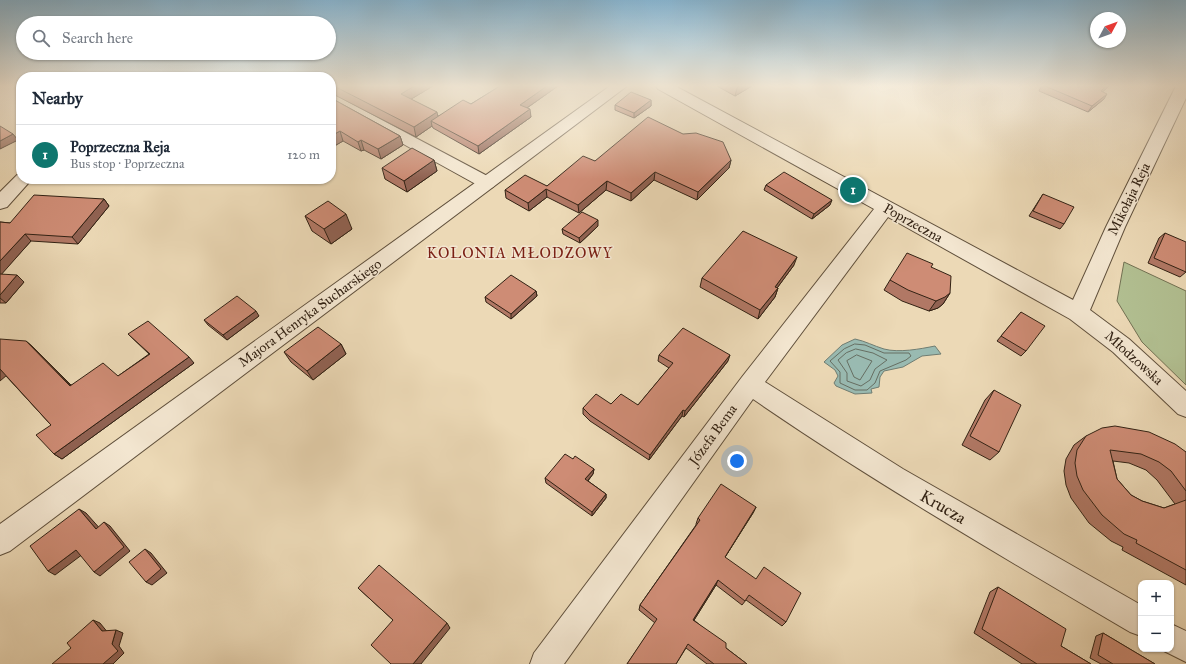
<!DOCTYPE html>
<html lang="en">
<head>
<meta charset="utf-8">
<style>
	body { margin:0; font-family:"IM FELL Great Primer",serif; background:#f6f6f7; color:#1f2937 }
	.controls { position:absolute; right:12px; bottom:12px; display:grid; overflow:hidden; border-radius:8px; box-shadow:0 1px 3px #0004 }
	.controls button { width:36px; height:36px; display:grid; place-items:center; padding:0; border:0; border-bottom:1px solid #e0e1e3; background:#fff; color:#1f2937; font:20px sans-serif }
	.compass { position:absolute; left:1090px; top:12px; width:36px; height:36px; border-radius:50%; background:#fff; box-shadow:0 1px 3px #0004; rotate:49deg }
	.you { position:absolute; left:737px; top:461px; width:14px; height:14px; margin:-10px; border:3px solid #fff; border-radius:50%; background:#1a73e8; box-shadow:0 0 0 6px #1a73e833 }
	.badge { display:grid; place-items:center; width:26px; height:26px; border-radius:50%; background:#0f766e; color:#fff; font-size:13px; font-weight:700 }
	.pin { position:absolute; translate:-50% -50%; border:2px solid #fff; box-shadow:0 1px 4px #0006 }
	.list { margin:0; padding:0; list-style:none }
	h2 { display:flex; justify-content:space-between; align-items:center; height:52px; margin:0; padding:0 16px; font-size:17px }
	h2 small { font-size:13px; font-weight:400; color:#747a83 }
	.list li { display:grid; grid-template-columns:26px 1fr auto; gap:12px; align-items:center; box-sizing:border-box; height:60px; padding:0 16px; border-top:1px solid #e0e1e3 }
	.list b { display:block; font-size:15px; white-space:nowrap }
	.list p { margin:0; font-size:13px; white-space:nowrap; color:#747a83 }
	.list em { font-size:13px; font-style:normal; color:#747a83 }
	.icon { flex:none; width:22px; height:22px; fill:none; stroke:currentColor; stroke-width:2; stroke-linecap:round; stroke-linejoin:round }
	.map { position:relative; flex:none; width:1186px; height:664px; overflow:hidden }
	.search { position:absolute; background:#fff; box-shadow:0 1px 3px #0004; left:16px; top:16px; width:320px; height:44px; display:flex; align-items:center; gap:10px; box-sizing:border-box; padding:0 14px; border-radius:22px; color:#747a83; font-size:15px }
	.panel { position:absolute; background:#fff; box-shadow:0 1px 3px #0004; left:16px; top:72px; width:320px; height:112px; border-radius:16px }
	.map>svg:first-child { display:block }
	.green { fill:#b2c092; stroke:#727153 }
	.water { fill:#99bab1; stroke:#707d72 }
	.lines { fill:none; stroke-linecap:round; stroke-linejoin:round }
	.shore { stroke:#666e62; stroke-width:1 }
	.minor-casing { stroke:#60503c; stroke-width:2 }
	.tertiary-casing { stroke:#60503c; stroke-width:2 }
	.minor { fill:#f3e6d0; fill-rule:evenodd }
	.tertiary { fill:#f3e6d0; fill-rule:evenodd }
	.wall { fill:#b17865; stroke:#322214; fill-rule:evenodd }
	.shaded-wall { fill:#906252; stroke:#322214 }
	.building { fill:#ce8c75; stroke:#322214 }
	.labels { text-anchor:middle; dominant-baseline:central; stroke-width:3; stroke-linejoin:round; paint-order:stroke }
	.street-label { font-size:14px; fill:#322214; stroke:#f3e6d0 }
	.neighbourhood-label { font-size:15px; letter-spacing:1px; fill:#7a1f14; stroke:#f3e6d0 }
	.near-street-label { font-size:17px; fill:#322214; stroke:#f3e6d0 }
</style>
</head>
<body>
<div class="map">
<svg width="1186" height="664" viewBox="0 0 1186 664">
	<rect width="100%" height="100%" fill="#ecd9b6"/>
	<filter id="stains"><feTurbulence type="fractalNoise" baseFrequency=".005" numOctaves="4"/><feColorMatrix values="0 0 0 0 .2 0 0 0 0 .09 0 0 0 0 .02 0 0 0 .5 -.17"/></filter>
	<radialGradient id="worn" r=".72"><stop offset=".6" stop-color="#630" stop-opacity="0"/><stop offset="1" stop-color="#630" stop-opacity=".3"/></radialGradient>
	<path class="green" d="M1124,262L1186,291V385L1142,342L1117,301Z"/>
	<path class="water" d="M855,339C865,341 874,346 884,349C899,353 920,349 935,346L941,354L922,356L903,367L884,371L880,377L879,387L871,389L872,393L855,394L836,386L834,383L838,376L835,370L824,362L842,345Z"/>
	<g class="lines">
		<path class="shore" d="M855,344L865,345L884,353H909L911,356L906,360L880,371L875,383L867,390H855L840,383V372L830,361L844,349Z
			M856,349L873,353L887,360L875,369L870,380L861,386L847,381V373L838,360L846,353Z
			M857,355L872,361L860,380L854,377L847,361Z"/>
		<defs>
			<path id="minor" d="M656,86H675L1073,300L1106,227L1176,86H1186V98L1125,227L1090,310L1129,339L1186,391V417L1178,414L1113,352L1070,319L888,217L765,382L903,469L1141,605V636L1130,632C1003,557 875,483 753,399L564,664H530L534,653L742,377L874,209L658,89Z
				M331,93L493,179L496,183L493,187L487,189L481,187L331,104Z
				M1171,624L1186,631V662L1160,649H1171Z"/>
			<path id="tertiary" d="M610,86H627L10,551L0,555V524Z
				M21,174V179H32L7,207L0,209V192L17,175Z"/>
		</defs>
		<use href="#minor" class="minor-casing"/>
		<use href="#tertiary" class="tertiary-casing"/>
		<use href="#minor" class="minor"/>
		<use href="#tertiary" class="tertiary"/>
	</g>
	<path class="wall" d="M331,86H433L411,99L438,116L471,104L500,86H558L527,108L531,117L479,154L433,128L432,126L416,137L331,93Z
		M717,86H752L735,96Z
		M1041,86H1109L1102,92L1104,99L1088,112L1039,91Z
		M331,98L400,136L403,145L381,159L364,150L361,151L343,141L331,148Z
		M651,100V106L634,118L615,110V105Z
		M434,160L437,171L407,192L385,179L382,168Z
		M731,160L729,168L697,200L654,180L631,201L606,190L579,213L547,197L529,211L506,198L505,190L547,186L595,161Z
		M766,185L830,205L812,219L764,190Z
		M1043,194L1064,224L1060,229L1029,216Z
		M104,199L109,206L78,244L31,241L1,274L24,282L6,303H0V222L10,223Z
		M305,216L352,229L331,244L312,231Z
		M598,226L580,243L563,234L562,229Z
		M1165,233L1186,272L1180,277L1148,263L1159,238Z
		M794,265L777,288H778L775,297L758,319L700,287L702,278Z
		M931,267L950,293L943,304L938,308L929,311L902,301L884,290L890,280Z
		M536,291L537,296L511,319L486,302L485,297Z
		M1021,312L1026,351L1021,356L997,341Z
		M259,316L227,340L208,325L204,320Z
		M128,334L194,363L62,459L54,454L51,425L6,376L26,341L33,347L71,385L118,376L149,354Z
		M341,344L346,354L313,380L291,362L284,352Z
		M659,355L728,361L684,417L682,416L649,460L590,421L583,414V408L611,404L638,405L669,368L658,361Z
		M994,390L999,452L990,460L962,445L985,400Z
		M1086,436L1186,452V585L1122,550L1123,547L1111,541L1089,523L1071,498L1066,485L1064,471L1066,459L1074,445ZM1113,461L1129,463L1146,470L1157,480L1175,504L1164,508L1142,501L1131,495L1117,479Z
		M573,459L594,469L593,474L588,481L606,494V498L592,516L546,483L545,478Z
		M756,507L753,513L725,557L786,622L782,626L746,600L742,605L716,585L694,620L726,648L747,664H707L686,648L676,664H627L655,623L639,610L640,605L696,525V524L698,518Z
		M998,587L1061,646L1091,664H1022L974,633L990,592Z
		M358,588L450,628L393,620Z
		M1103,633L1155,664H1101L1090,658L1096,636Z"/>
	<path class="shaded-wall" d="M414,86H433L403,104L401,94Z
		M547,86H558L521,112L520,105Z
		M739,86H752L735,96L737,88Z
		M1106,86H1109L1097,97L1101,91Z
		M1107,94L1104,99L1088,112L1092,106Z
		M651,100V106L634,118V113Z
		M530,109L531,117L479,154L478,146Z
		M437,112L439,122L431,121L432,126L416,137L414,127Z
		M340,131L343,141L331,148V136Z
		M13,134L18,140L0,149V141Z
		M400,136L403,145L381,159L378,149Z
		M361,140L364,150L361,151L358,142Z
		M434,160L437,171L407,192L404,181Z
		M731,160L729,168L697,200L698,192Z
		M655,172L654,180L631,201V193Z
		M607,181L606,190L579,213L578,205Z
		M546,189L547,197L529,211L528,203Z
		M104,199L109,206L78,244L72,237Z
		M832,200L830,205L812,219L814,214Z
		M346,214L352,229L331,244L324,229Z
		M598,220V226L580,243L579,238Z
		M25,234L31,241L0,276V261Z
		M797,257L794,265L772,295L775,287Z
		M17,275L24,282L6,303L0,298V295Z
		M778,288L775,297L758,319L760,310Z
		M536,291L537,296L511,319V314Z
		M950,293L943,304L938,308L929,311L936,301Z
		M256,311L259,316L227,340L223,335Z
		M26,341L33,347L77,392L70,386Z
		M341,344L346,354L313,380L307,371Z
		M730,355L728,361L684,417L685,411Z
		M189,357L194,363L62,459L54,454Z
		M0,369L7,375L0,381Z
		M683,410L682,416L649,460L650,455Z
		M594,469L593,474L585,484V479Z
		M606,494V498L592,516V512Z
		M756,507L753,513L722,562L725,557Z
		M79,509L86,513L103,532L96,529Z
		M104,522L110,526L130,551L100,576L94,572Z
		M145,549L151,553L167,573L152,585L146,582Z
		M76,550L83,554L55,575L48,571Z
		M718,580L716,585L691,625L693,620Z
		M93,620L100,623L109,634L102,631Z
		M447,623L450,628L421,664H413Z
		M116,630L123,633L119,646L124,653L113,664H103L112,644Z"/>
	<path class="building" d="M334,86H414L401,94L437,112L414,127Z
		M500,86H547L520,105L530,109L478,146L431,121L463,100L471,104Z
		M1045,86H1106L1101,91L1107,94L1092,106Z
		M631,92L651,100L634,113L615,105Z
		M331,98L400,136L378,149L361,140L358,142L340,131L331,136Z
		M648,117L683,134L696,133L723,142L731,160L698,192L655,172L631,193L607,181L578,205L546,189L528,203L505,190L525,175L547,186L583,156L595,161Z
		M0,126L13,134L0,141Z
		M412,148L434,160L404,181L382,168Z
		M784,172L832,200L814,214L766,185Z
		M1043,194L1074,207L1064,224L1033,211Z
		M34,195L104,199L72,237L25,234L0,261V222L10,223Z
		M328,201L346,214L324,229L305,216Z
		M582,212L598,220L579,238L562,229Z
		M743,231L797,257L775,287L778,288L760,310L702,278Z
		M1165,233L1186,242V272L1154,258Z
		M907,253L933,264L931,267L951,276L950,293L945,297L936,301L908,290L890,280Z
		M0,274L17,275L0,295Z
		M511,275L536,291L511,314L485,297Z
		M237,296L256,311L223,335L204,320Z
		M1021,312L1045,326L1026,351L1001,336Z
		M148,321L189,357L54,454L36,435L51,425L0,369V339L26,341L70,386L103,363L118,376L150,354L128,334Z
		M318,327L341,344L307,371L284,352Z
		M683,328L730,355L685,411L683,410L650,455L590,415L583,408L596,394L611,404L621,394L638,405L673,363L659,355Z
		M994,390L1021,405L999,452L970,436Z
		M1115,426L1149,432L1175,444L1186,452V491L1171,471L1159,462L1141,454L1110,450L1117,479L1131,495L1142,501L1164,508L1186,500V570L1136,543L1137,540L1124,534L1102,515L1083,490L1077,476L1075,463L1077,450L1086,436L1102,428Z
		M565,454L573,459L575,456L594,469L585,479L606,494L592,512L545,478Z
		M721,484L756,507L725,557L756,579L764,567L801,593L786,622L749,595L745,601L718,580L693,620L726,643V648L747,664H714L688,644L676,664H627L657,619L640,605L700,520L698,518Z
		M79,509L96,529L104,522L124,547L94,572L76,550L48,571L30,546Z
		M145,549L161,569L146,582L129,562Z
		M379,565L447,623L413,664H391L371,645L393,620L358,588Z
		M998,587L1066,629L1061,646L1091,664H1037L982,629Z
		M93,620L102,631L116,630L112,644L118,651L103,664H52L71,648L67,643Z
		M1103,633L1155,664H1113L1098,655Z"/>
	<linearGradient id="sky" x2="0" y2="1"><stop stop-color="#88b6d2"/><stop offset="0.48" stop-color="#f6eede"/><stop offset="1" stop-color="#f6eede" stop-opacity="0"/></linearGradient>
	<rect width="1186" height="179" fill="url(#sky)"/>
	<g class="labels">
		<g class="street-label">
			<text transform="translate(1129 199) rotate(-64)">Mikołaja Reja</text>
			<text transform="translate(913 223) rotate(29)">Poprzeczna</text>
			<text transform="translate(310 313) rotate(-36)">Majora Henryka Sucharskiego</text>
			<text transform="translate(1134 358) rotate(42)">Młodzowska</text>
			<text transform="translate(713 435) rotate(-54)">Józefa Bema</text>
		</g>
		<g class="neighbourhood-label">
			<text x="520" y="253">KOLONIA MŁODZOWY</text>
		</g>
		<g class="near-street-label">
			<text transform="translate(943 507) rotate(30)">Krucza</text>
		</g>
	</g>
	<rect width="100%" height="100%" filter="url(#stains)"/>
	<rect width="100%" height="100%" fill="url(#worn)"/>
</svg>
<div class="controls">
<button>+</button>
<button>−</button>
</div>
<svg class="compass" viewBox="-18 -18 36 36"><path d="M0-13l5 13h-10z" fill="#e53935"/><path d="M0 13l5-13h-10z" fill="#747a83"/></svg>
<div class="you"></div>
<div class="pin badge" style="left:853px;top:190px">1</div>
<div class="search"><svg class="icon" aria-label="search" viewBox="0 0 24 24"><circle cx="10" cy="10" r="6"/><path d="M15 15l6 6"/></svg>Search here</div>
<section class="panel">
<h2>Nearby<small></small></h2>
<ul class="list">
<li><span class="badge">1</span><div><b>Poprzeczna Reja</b><p>Bus stop · Poprzeczna</p></div><em>120 m</em></li>
</ul>
</section>
</div>
</body>
</html>
